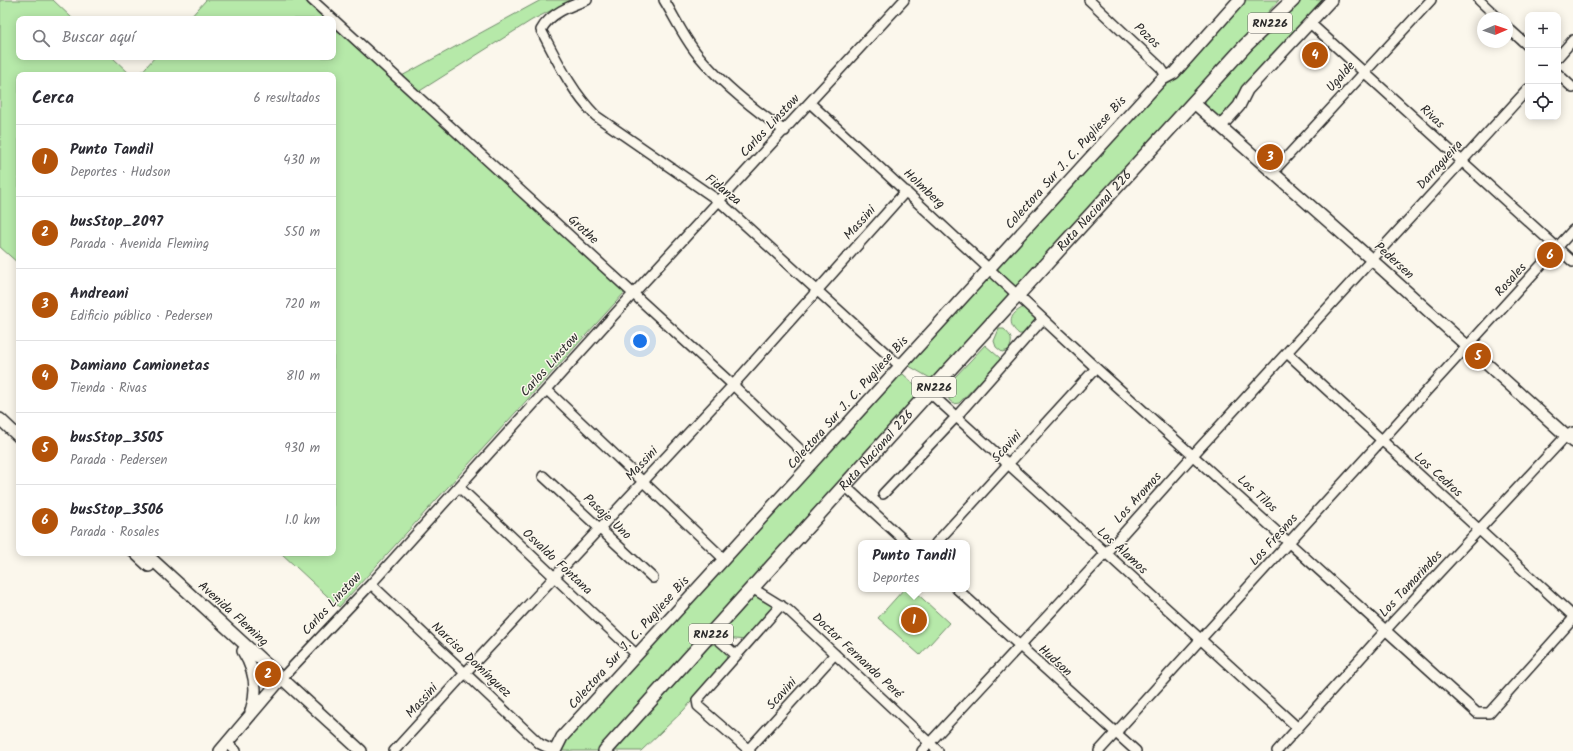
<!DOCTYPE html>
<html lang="es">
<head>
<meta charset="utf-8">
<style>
	body { margin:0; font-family:Kalam,sans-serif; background:#f2f2f3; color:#2b2b33 }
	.controls { position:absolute; right:12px; top:12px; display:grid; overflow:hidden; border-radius:8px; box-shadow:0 2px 10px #0003 }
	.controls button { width:36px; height:36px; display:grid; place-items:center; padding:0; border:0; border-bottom:1px solid #e1e1e2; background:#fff; color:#2b2b33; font:20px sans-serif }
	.compass { position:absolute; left:1477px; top:12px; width:36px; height:36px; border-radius:50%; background:#fff; box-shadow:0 2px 10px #0003; rotate:88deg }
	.you { position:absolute; left:640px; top:341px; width:14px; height:14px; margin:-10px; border:3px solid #fff; border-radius:50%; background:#1a73e8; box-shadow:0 0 0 6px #1a73e833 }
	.badge { display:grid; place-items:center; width:26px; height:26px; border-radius:50%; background:#b45309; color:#fff; font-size:13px; font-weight:700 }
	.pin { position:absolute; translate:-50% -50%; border:2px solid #fff; box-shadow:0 1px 4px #0006 }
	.popup { position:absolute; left:858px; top:540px; width:112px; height:52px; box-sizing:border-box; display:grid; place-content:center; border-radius:8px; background:#fff; filter:drop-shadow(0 1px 3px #0005); font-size:13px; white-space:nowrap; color:#7c7c81 }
	.popup b { font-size:15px; color:#2b2b33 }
	.popup::after { content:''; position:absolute; left:50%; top:100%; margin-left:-8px; border:8px solid transparent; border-top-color:#fff }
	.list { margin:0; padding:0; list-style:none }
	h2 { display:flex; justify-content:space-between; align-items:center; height:52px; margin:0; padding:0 16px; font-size:17px }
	h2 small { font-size:13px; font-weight:400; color:#7c7c81 }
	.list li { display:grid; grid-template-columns:26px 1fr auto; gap:12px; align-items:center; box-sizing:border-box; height:72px; padding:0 16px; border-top:1px solid #e1e1e2 }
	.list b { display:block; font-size:15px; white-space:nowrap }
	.list p { margin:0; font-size:13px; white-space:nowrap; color:#7c7c81 }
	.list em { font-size:13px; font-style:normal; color:#7c7c81 }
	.icon { flex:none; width:22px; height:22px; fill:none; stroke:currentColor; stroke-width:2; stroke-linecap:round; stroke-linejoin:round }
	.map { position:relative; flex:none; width:1573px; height:751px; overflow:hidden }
	.search { position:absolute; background:#fff; box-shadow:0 2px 10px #0003; left:16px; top:16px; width:320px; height:44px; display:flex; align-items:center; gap:10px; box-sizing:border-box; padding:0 14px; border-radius:8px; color:#7c7c81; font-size:15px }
	.panel { position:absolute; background:#fff; box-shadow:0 2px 10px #0003; left:16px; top:72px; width:320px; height:484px; border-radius:8px }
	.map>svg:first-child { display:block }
	.green { fill:#b6e9a9; stroke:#708a6a }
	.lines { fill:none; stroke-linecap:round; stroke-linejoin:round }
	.minor-casing { stroke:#2b2b2b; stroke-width:12 }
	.major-casing { stroke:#2b2b2b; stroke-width:14 }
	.highway-casing { stroke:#2b2b2b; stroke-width:16 }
	.minor { stroke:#fbf7ec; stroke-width:9 }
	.major { stroke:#fbf7ec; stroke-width:11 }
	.highway { stroke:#fbf7ec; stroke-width:13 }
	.labels { text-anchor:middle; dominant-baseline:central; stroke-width:3; stroke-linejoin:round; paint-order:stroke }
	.shield { fill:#fbf7ec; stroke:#696865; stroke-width:1 }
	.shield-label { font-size:12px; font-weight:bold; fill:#2b2b2b }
	.street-label { font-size:13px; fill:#2b2b2b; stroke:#fbf7ec }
</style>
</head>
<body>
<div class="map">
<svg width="1573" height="751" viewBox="0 0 1573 751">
	<rect width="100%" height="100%" fill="#fbf7ec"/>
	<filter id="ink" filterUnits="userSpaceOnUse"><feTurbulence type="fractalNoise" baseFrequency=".025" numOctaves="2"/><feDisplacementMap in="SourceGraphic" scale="8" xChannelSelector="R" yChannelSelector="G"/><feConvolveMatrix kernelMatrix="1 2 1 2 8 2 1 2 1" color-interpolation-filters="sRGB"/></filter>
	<g filter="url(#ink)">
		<path class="green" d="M0,0H53L73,19H19V57H112L131,75H19V264L0,247Z
			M206,0H304L325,19H189Z
			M541,0H572L532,20L415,94L398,78Z
			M1244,0H1279L1017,287L1015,286L998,270L997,266L1162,84Z
			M1297,0H1328L1222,118L1220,119L1206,108L1205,100L1207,96Z
			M333,26L625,292L339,607L281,553H333V75H139L155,57H333Z
			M990,274L1008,288L1009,297L939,376L930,378L909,366Z
			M1024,307L1039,318L1024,334H1019C1007,324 1009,314 1024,307Z
			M999,329H1004C1012,337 1013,340 1009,350L1002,352L996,347L994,341Z
			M985,345L1000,358V361L959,403L954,404L949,400V389L955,377Z
			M903,374L923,392L600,751H561L562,743L899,375Z
			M904,589H912L949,623L920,655L878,618Z
			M758,596L762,597L774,609L746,640L725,638V629L754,597Z
			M715,644C725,646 728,652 726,662L683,711L641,751H614L705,651L711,645Z"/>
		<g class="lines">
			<defs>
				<path id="minor" d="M312,0L333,19
					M587,0C570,6 550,13 541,30C557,60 571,91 596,116L719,201L900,366
					M664,0C675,18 684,38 698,55C723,85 753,109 785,131
					M1089,0L1161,68L1165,74V77
					M1479,0L1498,18
					M333,19L733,385L813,462
					M1310,23L1573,262
					M1507,27L1528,46
					M1558,57L1573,40
					M1558,74L1573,88
					M810,103L1096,368L1477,713H1489L1573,619
					M1272,173L1431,0
					M1287,353L1573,616
					M547,390L724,559
					M929,392L1298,728
					M543,476L653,578
					M845,486L907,543
					M459,487L637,655
					M883,494L956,417L1043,319
					M936,543L1096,368
					M371,584L540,744L555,751
					M752,588L788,610L938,751
					M957,589L1136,751
					M711,633L736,655
					M281,679L371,584L633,294L904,0
					M227,743L236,751
					M394,751L466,672L733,385L906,191
					M747,751L835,654
					M750,751L698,706L697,700L781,605
					M922,751L1105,554L1194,454L1528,89
					M1099,751L1573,230
					M1277,751L1393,622L1566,436L1573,432"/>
				<path id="major" d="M1194,103L1372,260L1573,442
					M1221,126L1239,106L1247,90L1331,0
					M0,419L19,437
					M135,553L149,566
					M145,553L361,751
					M243,651C255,670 259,689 251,711
					M220,751L281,679
					M555,751L562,737L1161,80L1174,73L1239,0"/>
				<g id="highway">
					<path id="s1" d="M605,751L929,392L1246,45L1293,0"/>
				</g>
			</defs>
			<use href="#minor" class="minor-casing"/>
			<use href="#major" class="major-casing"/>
			<use href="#highway" class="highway-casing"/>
			<use href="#minor" class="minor"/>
			<use href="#major" class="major"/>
			<use href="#highway" class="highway"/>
		</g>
	</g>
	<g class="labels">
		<g class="shield">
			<rect x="1248" y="13" width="44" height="20" rx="3"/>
			<rect x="912" y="377" width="44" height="20" rx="3"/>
			<rect x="689" y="624" width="44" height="20" rx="3"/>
		</g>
		<g class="shield-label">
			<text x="1270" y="23">RN226</text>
			<text x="934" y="387">RN226</text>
			<text x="711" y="634">RN226</text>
		</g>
		<g class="street-label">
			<text transform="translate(1147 36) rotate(43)">Pozos</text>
			<text transform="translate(1341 77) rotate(-48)">Ugalde</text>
			<text transform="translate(1432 117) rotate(43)">Rivas</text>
			<text transform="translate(770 126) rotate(-47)">Carlos Linstow</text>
			<text transform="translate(1066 163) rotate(-48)">Colectora Sur J. C. Pugliese Bis</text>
			<text transform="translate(1440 165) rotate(-48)">Darragueira</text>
			<text transform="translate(924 189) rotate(43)">Holmberg</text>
			<text transform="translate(723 190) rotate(38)">Fidanza</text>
			<text stroke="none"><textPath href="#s1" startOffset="729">Ruta Nacional 226</textPath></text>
			<text transform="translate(860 223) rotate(-48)">Massini</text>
			<text transform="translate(583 230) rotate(43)">Grothe</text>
			<text transform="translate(1394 261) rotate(42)">Pedersen</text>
			<text transform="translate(1511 280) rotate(-48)">Rosales</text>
			<text transform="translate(550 365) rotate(-48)">Carlos Linstow</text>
			<text transform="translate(848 403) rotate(-48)">Colectora Sur J. C. Pugliese Bis</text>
			<text transform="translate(1007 447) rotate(-48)">Scavini</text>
			<text stroke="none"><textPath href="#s1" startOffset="405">Ruta Nacional 226</textPath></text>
			<text transform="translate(642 464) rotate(-47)">Massini</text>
			<text transform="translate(1438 475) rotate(42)">Los Cedros</text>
			<text transform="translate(1257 494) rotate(42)">Los Tilos</text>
			<text transform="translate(1138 498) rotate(-48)">Los Aromos</text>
			<text transform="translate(607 517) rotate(43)">Pasaje Uno</text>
			<text transform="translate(1274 540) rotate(-48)">Los Fresnos</text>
			<text transform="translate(1122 551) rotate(42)">Los Álamos</text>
			<text transform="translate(557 562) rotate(43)">Osvaldo Fontana</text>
			<text transform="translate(1411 584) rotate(-47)">Los Tamarindos</text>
			<text transform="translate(332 604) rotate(-47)">Carlos Linstow</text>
			<text transform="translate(233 614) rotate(42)">Avenida Fleming</text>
			<text transform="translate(629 643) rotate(-48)">Colectora Sur J. C. Pugliese Bis</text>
			<text transform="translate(857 656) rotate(43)">Doctor Fernando Peré</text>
			<text transform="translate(471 660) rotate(43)">Narciso Domínguez</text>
			<text transform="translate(1055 661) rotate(42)">Hudson</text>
			<text transform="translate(782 694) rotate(-48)">Scavini</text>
			<text transform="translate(422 701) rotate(-48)">Massini</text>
		</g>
	</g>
</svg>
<div class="controls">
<button>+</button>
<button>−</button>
<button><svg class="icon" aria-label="locate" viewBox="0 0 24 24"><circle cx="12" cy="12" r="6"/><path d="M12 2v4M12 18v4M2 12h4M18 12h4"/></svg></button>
</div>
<svg class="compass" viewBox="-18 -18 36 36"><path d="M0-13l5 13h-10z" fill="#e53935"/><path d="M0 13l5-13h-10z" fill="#7c7c81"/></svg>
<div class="you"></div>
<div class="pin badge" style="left:914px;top:620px">1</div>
<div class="popup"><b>Punto Tandil</b>Deportes</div>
<div class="pin badge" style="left:268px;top:674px">2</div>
<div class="pin badge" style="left:1270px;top:157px">3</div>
<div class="pin badge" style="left:1315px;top:55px">4</div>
<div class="pin badge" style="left:1478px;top:356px">5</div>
<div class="pin badge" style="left:1550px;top:255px">6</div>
<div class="search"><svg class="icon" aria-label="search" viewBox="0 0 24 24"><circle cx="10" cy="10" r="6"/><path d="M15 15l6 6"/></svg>Buscar aquí</div>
<section class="panel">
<h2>Cerca<small>6 resultados</small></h2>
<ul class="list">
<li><span class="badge">1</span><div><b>Punto Tandil</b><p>Deportes · Hudson</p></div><em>430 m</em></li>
<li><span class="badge">2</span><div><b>busStop_2097</b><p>Parada · Avenida Fleming</p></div><em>550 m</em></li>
<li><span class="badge">3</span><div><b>Andreani</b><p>Edificio público · Pedersen</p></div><em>720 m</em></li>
<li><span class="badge">4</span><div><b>Damiano Camionetas</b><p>Tienda · Rivas</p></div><em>810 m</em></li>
<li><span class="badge">5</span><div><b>busStop_3505</b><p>Parada · Pedersen</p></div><em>930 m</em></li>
<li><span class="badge">6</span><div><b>busStop_3506</b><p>Parada · Rosales</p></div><em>1.0 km</em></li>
</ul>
</section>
</div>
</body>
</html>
